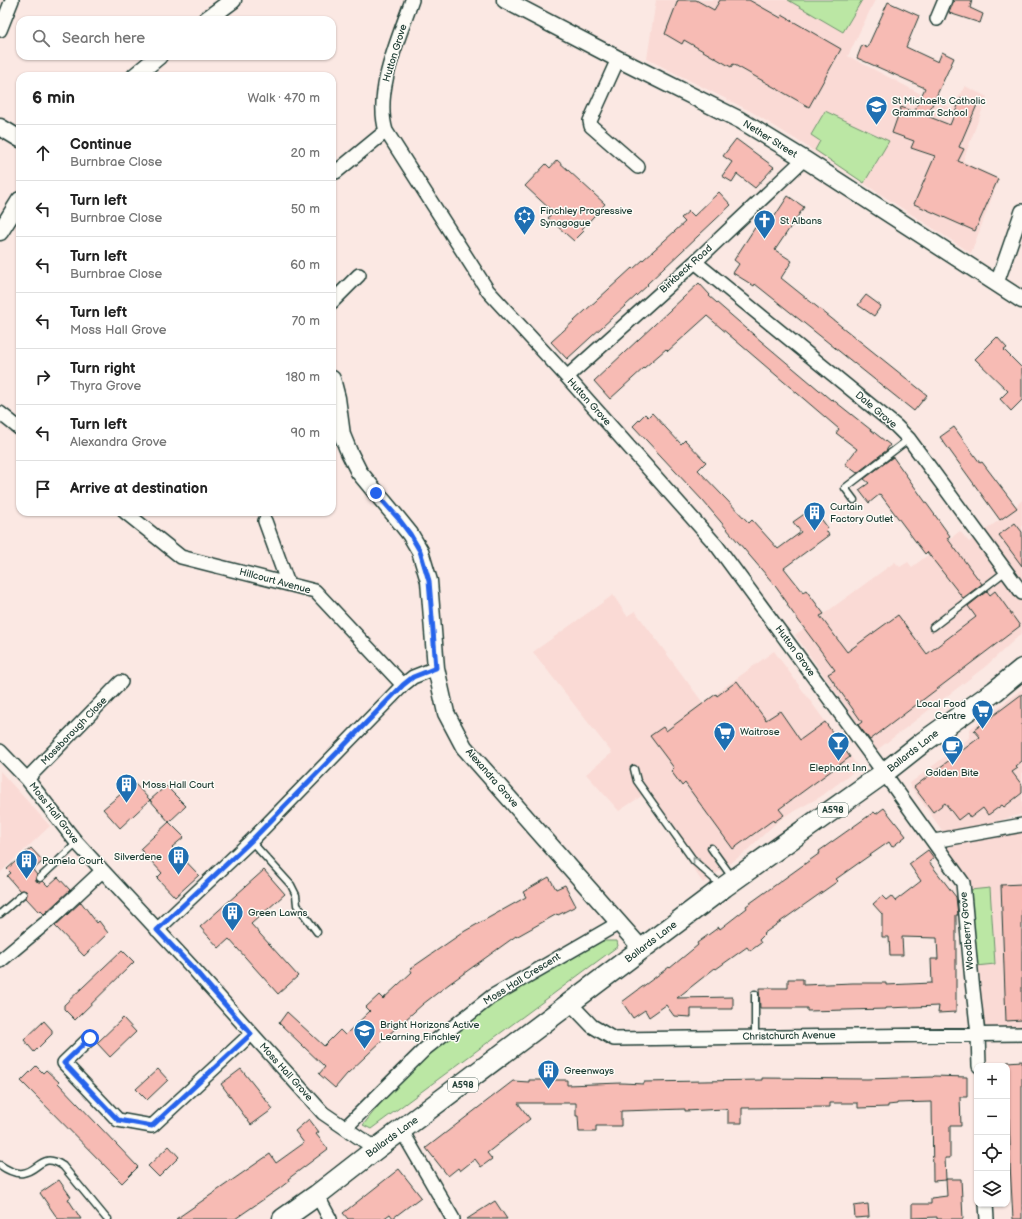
<!DOCTYPE html>
<html lang="en">
<head>
<meta charset="utf-8">
<style>
	body { margin:0; font-family:"Balsamiq Sans",sans-serif; background:#f6f6f6; color:#222 }
	.controls { position:absolute; right:12px; bottom:12px; display:grid; overflow:hidden; border-radius:8px; box-shadow:0 1px 3px #0004 }
	.controls button { width:36px; height:36px; display:grid; place-items:center; padding:0; border:0; border-bottom:1px solid #e0e0e0; background:#fff; color:#222; font:20px sans-serif }
	.stop { position:absolute; width:12px; height:12px; margin:-9px; border:3px solid #2563eb; border-radius:50%; background:#fff }
	.stop.end { background:#2563eb; border-color:#fff; box-shadow:0 1px 4px #0008 }
	.list { margin:0; padding:0; list-style:none }
	h2 { display:flex; justify-content:space-between; align-items:center; height:52px; margin:0; padding:0 16px; font-size:17px }
	h2 small { font-size:13px; font-weight:400; color:#767676 }
	.list li { display:grid; grid-template-columns:26px 1fr auto; gap:12px; align-items:center; box-sizing:border-box; height:56px; padding:0 16px; border-top:1px solid #e0e0e0 }
	.list b { display:block; font-size:15px; white-space:nowrap }
	.list p { margin:0; font-size:13px; white-space:nowrap; color:#767676 }
	.list em { font-size:13px; font-style:normal; color:#767676 }
	.icon { flex:none; width:22px; height:22px; fill:none; stroke:currentColor; stroke-width:2; stroke-linecap:round; stroke-linejoin:round }
	.map { position:relative; flex:none; width:1022px; height:1219px; overflow:hidden }
	.search { position:absolute; background:#fff; box-shadow:0 1px 3px #0004; left:16px; top:16px; width:320px; height:44px; display:flex; align-items:center; gap:10px; box-sizing:border-box; padding:0 14px; border-radius:12px; color:#767676; font-size:15px }
	.panel { position:absolute; background:#fff; box-shadow:0 1px 3px #0004; left:16px; top:72px; width:320px; height:444px; border-radius:12px }
	.map>svg:first-child { display:block }
	.built { fill:#fadad5 }
	.green { fill:#bbe7a4; stroke:#6d926c }
	.building { fill:#f7bbb4; stroke:#1f3d34 }
	.lines { fill:none; stroke-linecap:round; stroke-linejoin:round }
	.service-casing { stroke:#1f3d34; stroke-width:9 }
	.minor-casing { stroke:#1f3d34; stroke-width:16 }
	.tertiary-casing { stroke:#1f3d34; stroke-width:19 }
	.primary-casing { stroke:#1f3d34; stroke-width:23 }
	.service { stroke:#fdfcf7; stroke-width:6 }
	.minor { stroke:#fdfcf7; stroke-width:13 }
	.tertiary { stroke:#fdfcf7; stroke-width:16 }
	.primary { stroke:#fdfcf7; stroke-width:20 }
	.oneway { stroke:#8e9c96 }
	.route { stroke:#2563eb; stroke-width:5 }
	.labels { text-anchor:middle; dominant-baseline:central; stroke-width:3; stroke-linejoin:round; paint-order:stroke }
	.shield { fill:#fdfcf7; stroke:#62766e; stroke-width:1 }
	.shield-label { font-size:9px; font-weight:bold; fill:#1f3d34 }
	.street-label { font-size:10px; fill:#1f3d34; stroke:#fdfcf7 }
	.poi-label { font-size:10px; fill:#1f3d34; stroke:#fdfcf7; text-anchor:start }
</style>
</head>
<body>
<div class="map">
<svg width="1022" height="1219" viewBox="0 0 1022 1219">
	<rect width="100%" height="100%" fill="#fbe8e3"/>
	<filter id="ink" filterUnits="userSpaceOnUse"><feTurbulence type="fractalNoise" baseFrequency=".025" numOctaves="2"/><feDisplacementMap in="SourceGraphic" scale="8" xChannelSelector="R" yChannelSelector="G"/><feConvolveMatrix kernelMatrix="1 2 1 2 8 2 1 2 1" color-interpolation-filters="sRGB"/></filter>
	<g filter="url(#ink)">
		<path class="built" d="M656,0H875L848,56L921,94L952,108L965,86L987,97L963,161L999,179L971,253L800,142L752,112L647,59Z
			M1022,500V633L986,666L877,750L795,635L895,562L900,567L908,562L912,567L960,531L969,542L1009,513Z
			M613,595L627,616L635,611L703,703L774,651L859,768L820,797L787,815L776,823L743,854L703,883L643,795L619,811L586,774L612,753L533,652Z
			M1022,689V814L946,836L909,784L969,738L970,729Z
			M0,771L50,826L0,873Z
			M1022,830V1034H978L962,882L934,842Z"/>
		<path class="green" d="M788,0H862L843,32Z
			M825,111L889,141L864,183L815,150L820,141L811,135Z
			M990,888L995,964L976,966L970,890Z
			M602,941H617L618,946L371,1129L363,1125L391,1090L452,1032L504,997L568,958Z"/>
		<path class="building" d="M678,0H696L714,10L720,0H749L781,18L782,15L841,49L809,107L733,64L731,67L684,40L682,44L665,34Z
			M954,0H972L970,8L983,14L980,23L949,13Z
			M888,2L919,16L906,47L938,62L942,52L954,58L927,116L950,125L961,98L977,105L959,147L964,149L958,161L998,179L975,231L914,204L935,156L911,148L914,141L892,133L901,107L914,112L925,88L857,58L862,45L867,48Z
			M736,139L774,167L755,188L737,174L732,182L722,176L732,162L723,156Z
			M557,160L605,204L582,229L584,231L574,241L548,218L553,212L525,186L546,164L550,168Z
			M719,192L731,205L647,284L648,285L567,359L551,342L632,268L633,269L685,222L681,218L689,211L694,216Z
			M788,196L804,207L775,250L792,261L781,278L927,395L914,411L755,284L754,286L733,273L739,264L734,260L756,226L765,231Z
			M699,283L710,295L709,296L761,341L831,400L832,399L890,445L887,449V450L857,473L845,464L857,449L836,433L839,429L707,316L668,351L666,349L644,368L610,399L594,381Z
			M866,295L881,306L874,316L858,305Z
			M997,337L1007,348L1004,350L1022,368V400L1011,411L1000,399L1008,391L975,359Z
			M652,413L681,444L685,440L706,462L698,470L749,523L752,520L778,549L801,532L793,522L813,508L828,528L826,530L829,535L784,568L803,592L806,590L824,614L820,616L847,652L898,615L927,654L976,617L968,606L987,591L990,595L995,591L1020,626L870,740L858,725L862,722L828,674L835,670L787,605L788,604L773,583L703,501L633,426L645,414L648,417Z
			M954,427L980,463L982,462L1017,508L1000,520L940,437Z
			M893,457L950,536L947,538L982,584L963,598L927,552L925,554L880,494L869,503L859,490L869,483L864,479Z
			M1015,523L1022,532V566L999,535Z
			M737,681L766,720L780,711L800,740L825,722L850,757L779,809L784,815L774,822L773,820L733,849L685,783L682,786L671,771L674,768L650,736L663,727L666,731L716,694L717,696Z
			M1022,694V761L1016,766L1018,768L1012,772L1022,785V793L1004,807L1002,805L988,815L983,808L970,818L967,813L958,820L945,803L933,812L914,787L980,737L974,730Z
			M134,783L150,800L120,828L103,809Z
			M166,786L186,806L169,822L150,800Z
			M884,808L906,836L892,847L889,842L863,860L836,879L838,881L763,934L764,935L759,940L761,943L750,951L747,947L716,969L715,968L677,998L733,997V1009H691V1017L674,1016L666,1005L649,1017L645,1010L633,1018L622,1002L669,967L670,968L698,945L697,943L719,927L720,929L747,908L746,906L820,853L819,851L874,812L876,814Z
			M169,822L184,837L172,847L199,875L175,897L157,878L162,873L140,849Z
			M31,848L43,861L33,870L37,875L36,877V881L39,882L43,881L48,886L58,877L70,890L44,914L40,910L39,912L26,898L27,894L26,891L23,890L20,891L7,876L11,873L7,869Z
			M928,850L934,858L929,862L956,897L958,915H956V1012L938,1013L939,1006L886,1008V1009L807,1011V1008H760L759,988H788V979H803V985L853,983H886V985L932,983L931,959H938L937,938L902,937L903,955H890L889,937H882V914L873,904L882,896L886,900L891,896L895,901L921,881L909,864Z
			M264,870L285,894L251,924L298,976L278,994L229,939L219,948L200,927Z
			M549,877L556,889L565,885L576,906L558,915L557,914L516,937V936L449,984L423,1004L386,1037L347,1074L335,1088L319,1074L325,1067L279,1023L287,1012L324,1046L340,1030L345,1035L370,1011L366,1007L379,995L383,999L412,972L410,969L465,931L526,897L523,892Z
			M1022,884V1020L1006,1021L1001,885Z
			M81,902L97,923L99,921L108,933L84,956L55,926Z
			M122,950L134,962L75,1020L64,1009V1005Z
			M123,1018L136,1032L110,1057L97,1043Z
			M44,1021L52,1030V1034L34,1052L24,1040Z
			M1022,1061V1219H1013L1009,1146H1010L1008,1098H1007V1062Z
			M36,1066L43,1073L46,1070L59,1082L58,1083L138,1167L122,1183L21,1081Z
			M158,1069L168,1080L147,1100L136,1089Z
			M241,1069L273,1109L251,1125L221,1084Z
			M934,1076L967,1077V1097H960L961,1126H950V1158H945L946,1180L933,1181L932,1102L897,1103V1104L888,1105V1107L858,1108V1103H830V1107L742,1108V1123H728V1110L724,1109L685,1111V1109L621,1111V1126H596V1132H579L578,1116H576V1103H518L530,1119L487,1153L492,1159L481,1167L475,1159L460,1171L458,1168L448,1176L426,1148L513,1081L529,1082V1080H567V1085L621,1083L644,1084V1082L762,1080V1078L867,1079L933,1077Z
			M309,1119L319,1132L316,1134L328,1149L288,1179L289,1181L280,1188L235,1219H176L270,1154L276,1163L304,1143L295,1131Z
			M169,1146L179,1157L159,1177L148,1166Z
			M399,1169L421,1197L393,1218L390,1214L383,1219H348L343,1213Z
			M946,1179H961L963,1219H937V1217L912,1218V1204H931V1198L947,1196Z
			M59,1180L71,1197L68,1199L81,1219H58L40,1193Z
			M495,1201L507,1219H467Z
			M868,1204L869,1217L855,1218L854,1206Z"/>
		<g class="lines">
			<defs>
				<path id="service" d="M854,500L845,488L909,439
					M933,627L1006,571
					M634,769L637,781L694,861L722,886
					M251,841L291,885L296,895L297,905L317,932
					M711,848L732,877
					M40,878L77,843
					M0,914L23,894
					M755,994V1037
					M0,1165C7,1170 15,1174 23,1173C39,1171 42,1151 63,1166L106,1218L108,1219"/>
				<path id="minor" d="M412,0C399,38 374,91 386,131L488,291L567,377L717,546L884,773L963,883L972,981L978,1034L979,1066
					M937,19L945,0
					M0,30L12,0
					M618,59L590,121L591,126L638,167
					M336,172L386,131
					M695,262L896,426L909,439L1022,593
					M997,283L1022,211
					M332,302L359,275
					M567,377L695,262L804,159
					M0,413L20,429
					M125,512L181,557L315,591L403,685
					M265,521L288,584
					M0,751L27,779L77,843L192,967L323,1113L376,1149
					M27,779L121,682
					M934,841L1022,825
					M157,930L251,841L403,685L413,677L436,668
					M0,961L54,916L102,871
					M570,1003L592,1026L614,1039L1022,1034
					M90,1038L64,1063L118,1120L152,1126L251,1034
					M345,1128L425,1049L491,997L619,923
					M402,1131L453,1219
					M317,1195L330,1219
					M986,1204L987,1219"/>
				<path id="tertiary" d="M505,0L618,59L740,120L804,159L1022,300
					M206,20L233,0
					M135,76L159,56
					M0,127L20,139
					M0,232L20,200
					M332,379L337,398L342,435L349,452L359,472L398,519L410,534L420,551L429,581L436,668L446,713L464,747L641,948"/>
				<path id="primary" d="M283,1219L317,1195L376,1149L724,887L884,773L922,743L995,691L1022,669"/>
			</defs>
			<use href="#service" class="service-casing"/>
			<use href="#minor" class="minor-casing"/>
			<use href="#tertiary" class="tertiary-casing"/>
			<use href="#primary" class="primary-casing"/>
			<use href="#service" class="service"/>
			<use href="#minor" class="minor"/>
			<use href="#tertiary" class="tertiary"/>
			<use href="#primary" class="primary"/>
		</g>
		<defs><path id="oneway-chevron" d="M-2-3.5L2.5 0L-2 3.5" fill="none" stroke-width="1.6" stroke-linecap="round" stroke-linejoin="round"/></defs>
		<use class="oneway" href="#oneway-chevron" transform="translate(695 860) rotate(-132)"/>
	</g>
	<g class="lines" filter="url(#ink)">
		<path class="route" d="M90,1038L64,1063L118,1120L152,1126L251,1034L192,967L157,930L251,841L403,685L413,677L436,668L429,581L420,551L410,534L398,518L376,493"/>
	</g>
	<defs>
		<symbol id="school-pin" viewBox="-11 -11 22 30"><path d="M0 17L-7.5 6A9.5 9.5 0 1 1 7.5 6Z" fill="#1f6fb2" stroke="#fdfcf7"/><path d="M0-5L7-2L0 1L-7-2ZM-4 1L0 2.5L4 1V4Q0 6-4 4Z" fill="#fff"/></symbol>
		<symbol id="synagogue-pin" viewBox="-11 -11 22 30"><path d="M0 17L-7.5 6A9.5 9.5 0 1 1 7.5 6Z" fill="#1f6fb2" stroke="#fdfcf7"/><path d="M0-6.5L5.6 3.2H-5.6ZM0 6.5L5.6-3.2H-5.6Z" fill="#fff"/></symbol>
		<symbol id="church-pin" viewBox="-11 -11 22 30"><path d="M0 17L-7.5 6A9.5 9.5 0 1 1 7.5 6Z" fill="#1f6fb2" stroke="#fdfcf7"/><path d="M-1.2-6h2.4v3.5h3.3v2.4h-3.3V6h-2.4V-.1h-3.3v-2.4h3.3Z" fill="#fff"/></symbol>
		<symbol id="building-pin" viewBox="-11 -11 22 30"><path d="M0 17L-7.5 6A9.5 9.5 0 1 1 7.5 6Z" fill="#1f6fb2" stroke="#fdfcf7"/><path d="M-4-6H4V6H1V3H-1V6H-4ZM-2.5-4.3h1.7v1.8h-1.7ZM.8-4.3h1.7v1.8H.8ZM-2.5-1h1.7V.8h-1.7ZM.8-1h1.7V.8H.8Z" fill="#fff"/></symbol>
		<symbol id="supermarket-pin" viewBox="-11 -11 22 30"><path d="M0 17L-7.5 6A9.5 9.5 0 1 1 7.5 6Z" fill="#1f6fb2" stroke="#fdfcf7"/><path d="M-6-5.5h2.5l.6 2H6L4.5 2H-2.5L-4.4-4H-6ZM-1.5 3.2a1.3 1.3 0 1 0 .1 0ZM3 3.2a1.3 1.3 0 1 0 .1 0Z" fill="#fff"/></symbol>
		<symbol id="bar-pin" viewBox="-11 -11 22 30"><path d="M0 17L-7.5 6A9.5 9.5 0 1 1 7.5 6Z" fill="#1f6fb2" stroke="#fdfcf7"/><path d="M-6-5H6L.8 .8V4.5H3.5V6h-7V4.5H-.8V.8Z" fill="#fff"/></symbol>
		<symbol id="cafe-pin" viewBox="-11 -11 22 30"><path d="M0 17L-7.5 6A9.5 9.5 0 1 1 7.5 6Z" fill="#1f6fb2" stroke="#fdfcf7"/><path d="M-5.5-4.5H6V0H3Q3 3.5 0 3.5H-2.5Q-5.5 3.5-5.5 0ZM3-3.2v2h1.7v-2ZM-6 4.5H4V6H-6Z" fill="#fff"/></symbol>
	</defs>
	<g fill-rule="evenodd">
		<use href="#school-pin" x="864" y="94" width="25" height="34"/>
		<use href="#synagogue-pin" x="512" y="204" width="25" height="34"/>
		<use href="#church-pin" x="752" y="208" width="25" height="34"/>
		<use href="#building-pin" x="802" y="500" width="25" height="34"/>
		<use href="#supermarket-pin" x="970" y="698" width="25" height="34"/>
		<use href="#supermarket-pin" x="712" y="720" width="25" height="34"/>
		<use href="#bar-pin" x="826" y="730" width="25" height="34"/>
		<use href="#cafe-pin" x="940" y="734" width="25" height="34"/>
		<use href="#building-pin" x="114" y="772" width="25" height="34"/>
		<use href="#building-pin" x="166" y="844" width="25" height="34"/>
		<use href="#building-pin" x="14" y="848" width="25" height="34"/>
		<use href="#building-pin" x="220" y="900" width="25" height="34"/>
		<use href="#school-pin" x="352" y="1018" width="25" height="34"/>
		<use href="#building-pin" x="536" y="1058" width="25" height="34"/>
	</g>
	<g class="labels">
		<g class="shield">
			<rect x="818" y="803" width="30" height="14" rx="3"/>
			<rect x="448" y="1078" width="30" height="14" rx="3"/>
		</g>
		<g class="shield-label">
			<text x="833" y="810">A598</text>
			<text x="463" y="1085">A598</text>
		</g>
		<g class="street-label">
			<text transform="translate(395 53) rotate(-73)">Hutton Grove</text>
			<text transform="translate(770 139) rotate(32)">Nether Street</text>
			<text transform="translate(686 269) rotate(-42)">Birkbeck Road</text>
			<text transform="translate(589 402) rotate(48)">Hutton Grove</text>
			<text transform="translate(876 410) rotate(40)">Dale Grove</text>
			<text transform="translate(275 581) rotate(15)">Hillcourt Avenue</text>
			<text transform="translate(795 651) rotate(54)">Hutton Grove</text>
			<text transform="translate(74 731) rotate(-46)">Mossborough Close</text>
			<text transform="translate(913 751) rotate(-38)">Ballards Lane</text>
			<text transform="translate(492 778) rotate(49)">Alexandra Grove</text>
			<text transform="translate(54 813) rotate(52)">Moss Hall Grove</text>
			<text transform="translate(967 931) rotate(-95)">Woodberry Grove</text>
			<text transform="translate(651 942) rotate(-37)">Ballards Lane</text>
			<text transform="translate(522 979) rotate(-32)">Moss Hall Crescent</text>
			<text transform="translate(789 1036) rotate(-1)">Christchurch Avenue</text>
			<text transform="translate(286 1072) rotate(48)">Moss Hall Grove</text>
			<text transform="translate(392 1137) rotate(-36)">Ballards Lane</text>
		</g>
		<g class="poi-label">
			<text x="892" y="101">St Michael's Catholic<tspan x="892" dy="12">Grammar School</tspan></text>
			<text x="540" y="211">Finchley Progressive<tspan x="540" dy="12">Synagogue</tspan></text>
			<text x="780" y="221">St Albans</text>
			<text x="830" y="507">Curtain<tspan x="830" dy="12">Factory Outlet</tspan></text>
			<text x="966" y="704" text-anchor="end">Local Food<tspan x="966" dy="12">Centre</tspan></text>
			<text x="740" y="732">Waitrose</text>
			<text x="838" y="768" text-anchor="middle">Elephant Inn</text>
			<text x="952" y="773" text-anchor="middle">Golden Bite</text>
			<text x="142" y="785">Moss Hall Court</text>
			<text x="162" y="857" text-anchor="end">Silverdene</text>
			<text x="42" y="861">Pamela Court</text>
			<text x="248" y="913">Green Lawns</text>
			<text x="380" y="1025">Bright Horizons Active<tspan x="380" dy="12">Learning Finchley</tspan></text>
			<text x="564" y="1071">Greenways</text>
		</g>
	</g>
</svg>
<div class="controls">
<button>+</button>
<button>−</button>
<button><svg class="icon" aria-label="locate" viewBox="0 0 24 24"><circle cx="12" cy="12" r="6"/><path d="M12 2v4M12 18v4M2 12h4M18 12h4"/></svg></button>
<button><svg class="icon" aria-label="layers" viewBox="0 0 24 24"><path d="M12 4l9 5-9 5-9-5zM3 14l9 5 9-5"/></svg></button>
</div>
<div class="stop" style="left:90px;top:1038px"></div>
<div class="stop end" style="left:376px;top:493px"></div>
<div class="search"><svg class="icon" aria-label="search" viewBox="0 0 24 24"><circle cx="10" cy="10" r="6"/><path d="M15 15l6 6"/></svg>Search here</div>
<section class="panel">
<h2>6 min<small>Walk · 470 m</small></h2>
<ul class="list">
<li><svg class="icon" aria-label="ahead" viewBox="0 0 24 24"><path d="M12 20V5M6 11l6-6 6 6"/></svg><div><b>Continue</b><p>Burnbrae Close</p></div><em>20 m</em></li>
<li><svg class="icon" aria-label="left" viewBox="0 0 24 24"><path d="M17 20v-9H6M10 6l-5 5 5 5"/></svg><div><b>Turn left</b><p>Burnbrae Close</p></div><em>50 m</em></li>
<li><svg class="icon" aria-label="left" viewBox="0 0 24 24"><path d="M17 20v-9H6M10 6l-5 5 5 5"/></svg><div><b>Turn left</b><p>Burnbrae Close</p></div><em>60 m</em></li>
<li><svg class="icon" aria-label="left" viewBox="0 0 24 24"><path d="M17 20v-9H6M10 6l-5 5 5 5"/></svg><div><b>Turn left</b><p>Moss Hall Grove</p></div><em>70 m</em></li>
<li><svg class="icon" aria-label="right" viewBox="0 0 24 24"><path d="M7 20v-9h11M14 6l5 5-5 5"/></svg><div><b>Turn right</b><p>Thyra Grove</p></div><em>180 m</em></li>
<li><svg class="icon" aria-label="left" viewBox="0 0 24 24"><path d="M17 20v-9H6M10 6l-5 5 5 5"/></svg><div><b>Turn left</b><p>Alexandra Grove</p></div><em>90 m</em></li>
<li><svg class="icon" aria-label="arrive" viewBox="0 0 24 24"><path d="M6 21V4h12l-3 4 3 4H6"/></svg><div><b>Arrive at destination</b></div></li>
</ul>
</section>
</div>
</body>
</html>
